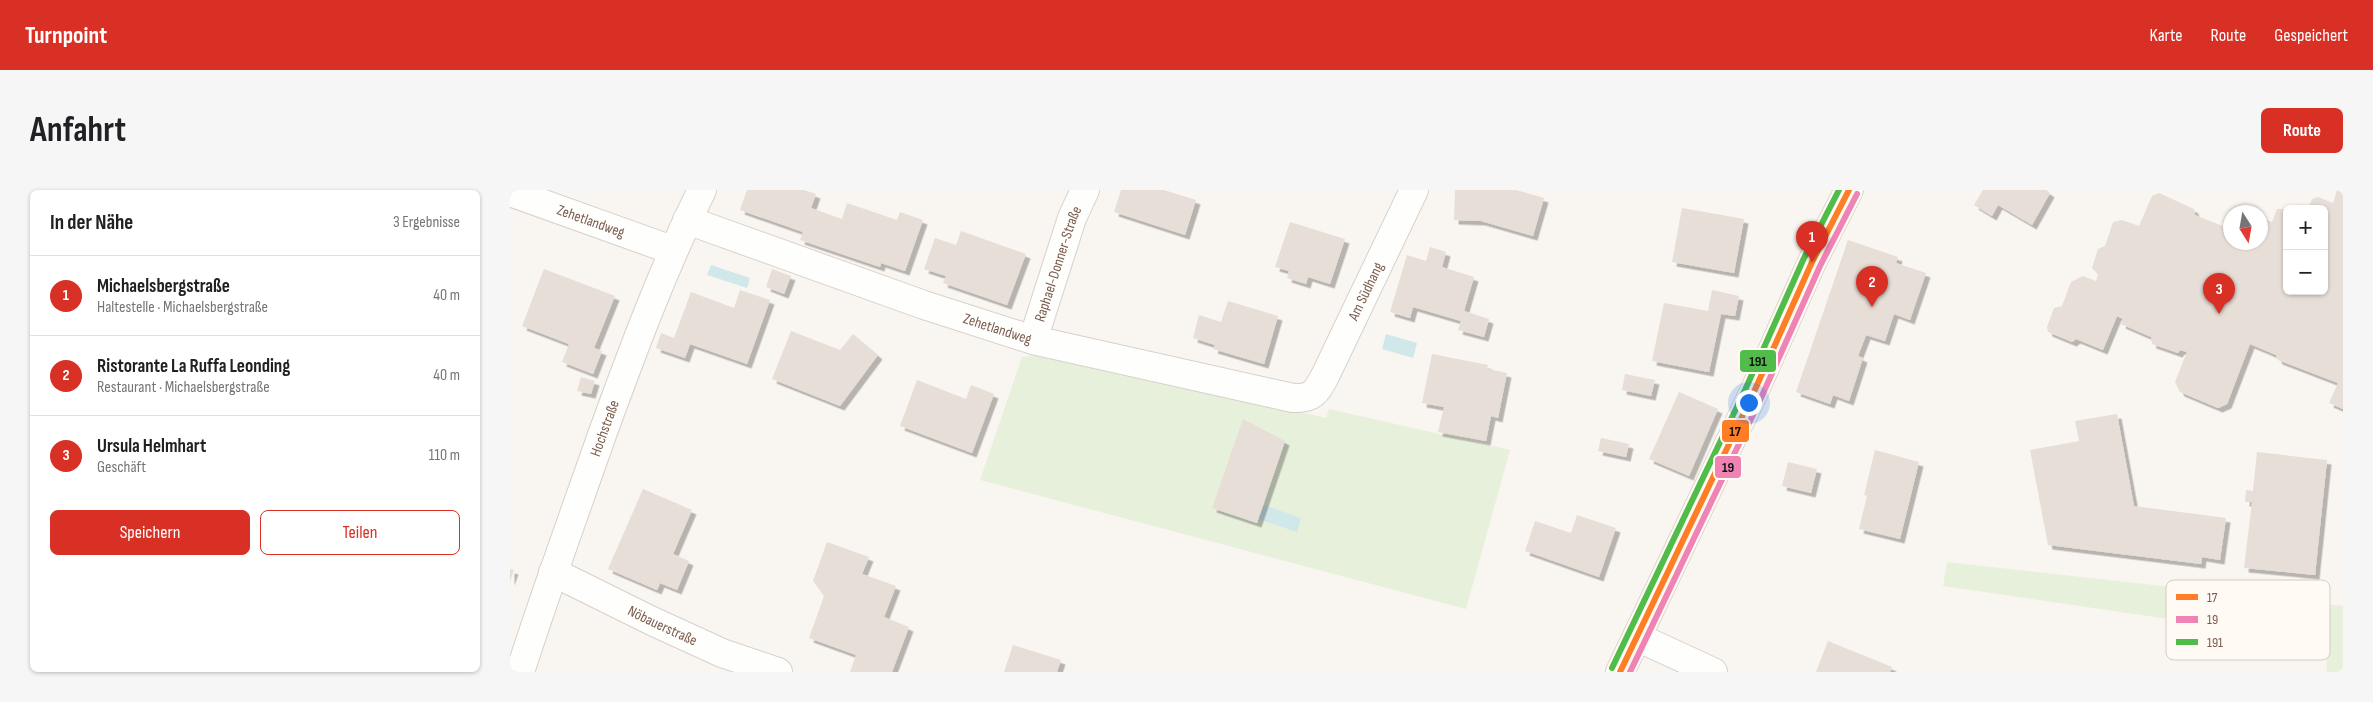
<!DOCTYPE html>
<html lang="de">
<head>
<meta charset="utf-8">
<style>
	body { margin:0; font-family:"Sofia Sans Condensed",sans-serif; background:#f6f6f6; color:#202124 }
	.controls { position:absolute; right:15px; top:15px; display:grid; overflow:hidden; border-radius:8px; box-shadow:0 1px 4px #0004 }
	.controls button { width:45px; height:45px; display:grid; place-items:center; padding:0; border:0; border-bottom:1px solid #e0e0e0; background:#fff; color:#202124; font:25px sans-serif }
	.compass { position:absolute; left:1713px; top:15px; width:45px; height:45px; border-radius:50%; background:#fff; box-shadow:0 1px 4px #0004; rotate:169deg }
	.you { position:absolute; left:1238px; top:212px; width:18px; height:18px; margin:-12px; border:4px solid #fff; border-radius:50%; background:#1a73e8; box-shadow:0 0 0 8px #1a73e833 }
	.badge { display:grid; place-items:center; width:32px; height:32px; border-radius:50%; background:#d93025; color:#fff; font-size:16px; font-weight:700 }
	.pin { position:absolute; translate:-50% -41px; filter:drop-shadow(0 1px 2px #0008) }
	.pin::after { content:''; position:absolute; top:26px; width:18px; height:15px; background:inherit; clip-path:polygon(0 0,100% 0,50% 100%) }
	.list { margin:0; padding:0; list-style:none }
	h2 { display:flex; justify-content:space-between; align-items:center; height:65px; margin:0; padding:0 20px; font-size:21px }
	h2 small { font-size:16px; font-weight:400; color:#757577 }
	.list li { display:grid; grid-template-columns:32px 1fr auto; gap:15px; align-items:center; box-sizing:border-box; height:80px; padding:0 20px; border-top:1px solid #e0e0e0 }
	.list b { display:block; font-size:19px; white-space:nowrap }
	.list p { margin:0; font-size:16px; white-space:nowrap; color:#757577 }
	.list em { font-size:16px; font-style:normal; color:#757577 }
	.actions { display:flex; gap:10px; padding:15px 20px }
	.actions a { flex:1; padding:11px 0; border:1px solid #d93025; border-radius:8px; text-align:center; font-size:18px; color:#d93025 }
	.actions .main { background:#d93025; color:#fff }
	.map { position:relative; flex:none; width:1833px; height:482px; overflow:hidden; border-radius:8px }
	header { display:flex; align-items:center; gap:30px; box-sizing:border-box; height:70px; padding:0 25px; background:#d93025; color:#fff }
	header strong { font-size:24px }
	nav { display:flex; gap:28px; margin-inline-start:auto; font-size:18px }
	.intro { display:flex; align-items:center; justify-content:space-between; box-sizing:border-box; height:120px; padding:0 30px }
	h1 { margin:0; font-size:35px }
	.button { padding:12px 22px; border-radius:8px; background:#d93025; color:#fff; font-size:18px; font-weight:700 }
	main { display:flex; gap:30px; padding:0 30px }
	aside { flex:1; background:#fff; border-radius:8px; box-shadow:0 1px 4px #0004 }
	.map>svg:first-child { display:block }
	.green { fill:#e7f0db }
	.water { fill:#d0e8ea }
	.building { fill:#e6ded7; filter:url(#shadow) }
	.lines { fill:none; stroke-linecap:round; stroke-linejoin:round }
	.street-casing { stroke:#d7d1cb; stroke-width:30 }
	.secondary-casing { stroke:#d9d2cb; stroke-width:30 }
	.street { stroke:#fefefd; stroke-width:28 }
	.secondary { stroke:#fefefd; stroke-width:28 }
	.bus-1-casing { stroke:#fffaf3; stroke-width:10 }
	.bus-2-casing { stroke:#fffaf3; stroke-width:10 }
	.bus-3-casing { stroke:#fffaf3; stroke-width:10 }
	.bus-1 { stroke:#ff7d24; stroke-width:6 }
	.bus-2 { stroke:#ef83b4; stroke-width:6 }
	.bus-3 { stroke:#51bc4a; stroke-width:6 }
	.labels { text-anchor:middle; dominant-baseline:central; stroke-width:4; stroke-linejoin:round; paint-order:stroke }
	.street-label { font-size:15px; fill:#7a5c4d; stroke:#fffaf3 }
	.key { fill:#fffaf3; stroke:#d7cbc1; stroke-width:1 }
	.key-label { font-size:14px; fill:#7a5c4d }
	.line-badge { stroke:#fffaf3; stroke-width:2 }
	.pale-badge-label { font-size:14px; text-anchor:middle; font-weight:bold; fill:#111 }
</style>
</head>
<body>
<header>
<strong>Turnpoint</strong>
<nav><a>Karte</a><a>Route</a><a>Gespeichert</a></nav>
</header>
<div class="intro"><h1>Anfahrt</h1><a class="button">Route</a></div>
<main>
<aside>
<h2>In der Nähe<small>3 Ergebnisse</small></h2>
<ul class="list">
<li><span class="badge">1</span><div><b>Michaelsbergstraße</b><p>Haltestelle · Michaelsbergstraße</p></div><em>40 m</em></li>
<li><span class="badge">2</span><div><b>Ristorante La Ruffa Leonding</b><p>Restaurant · Michaelsbergstraße</p></div><em>40 m</em></li>
<li><span class="badge">3</span><div><b>Ursula Helmhart</b><p>Geschäft</p></div><em>110 m</em></li>
</ul>
<div class="actions"><a class="main">Speichern</a><a>Teilen</a></div>
</aside>
<div class="map">
<svg width="1833" height="482" viewBox="0 0 1833 482">
	<defs>
		<filter id="shadow"><feDropShadow dx="4.5" dy="4.5" stdDeviation="0" flood-color="#0004"/></filter>
	</defs>
	<rect width="100%" height="100%" fill="#f9f5f0"/>
	<path class="green" d="M528,165L554,168L816,228L819,219L1000,260L956,419L470,290L512,167Z
		M1437,372L1833,416V482H1817L1816,452L1433,396Z"/>
	<path class="water" d="M201,75L240,88L237,98L197,85Z
		M876,144L907,153L903,168L872,159Z
		M754,315L791,328L787,342L748,329Z"/>
	<path class="building" d="M237,0H294L306,4L301,18L332,29L337,13L387,30L390,22L413,30L395,81L371,73L370,77L290,50L293,42L230,20Z
		M611,0H654L686,10L675,45L604,22Z
		M945,0H1006L1034,8L1023,46L971,31L944,30Z
		M1473,0H1536L1540,3L1522,35L1488,15L1482,26L1464,15Z
		M1827,0H1833V219L1819,213L1828,193L1768,170L1766,165L1740,154L1717,214L1708,218L1670,202L1665,192L1677,162L1670,160L1668,163L1642,154L1641,147L1611,134L1613,129L1607,126L1593,160L1566,149L1562,152L1538,142L1537,137L1544,118L1552,116L1561,92L1573,86L1586,91L1588,84L1582,78L1588,59L1595,56L1603,32L1612,30L1629,36L1642,6L1649,3L1684,19L1685,25L1720,39V52H1750V28L1762,32L1767,19H1777V101H1814V19H1798L1802,9L1808,7L1823,13Z
		M1172,18L1234,29L1224,83L1162,72Z
		M780,32L835,49L820,94L798,87L796,94L777,88L779,81L765,77Z
		M451,41L516,64L497,115L433,93L436,86L414,79L425,48L446,55Z
		M1338,50L1388,67L1386,73L1416,83L1400,130L1384,124L1375,151L1356,145L1348,166L1353,168L1339,211L1323,205L1320,214L1286,202Z
		M920,57L936,62L932,77L964,87L954,121L979,129L974,147L948,140L951,131L903,117L900,128L880,122L897,65L916,71Z
		M34,79L105,106L84,158L92,161L83,184L52,172L59,154L12,136Z
		M262,79L281,86L274,104L256,97Z
		M230,100L260,110L237,174L180,154L175,168L146,158L151,143L164,148L181,102L224,118Z
		M1202,100L1229,106L1225,126L1211,124L1199,182L1142,171L1154,113L1198,121Z
		M718,111L768,126L754,174L703,159L705,155L683,148L689,125L711,132Z
		M281,141L330,160L343,144L368,165L330,216L262,189Z
		M922,164L978,175L977,179L997,183L988,228L981,226L976,251L928,242L934,217L912,213Z
		M1115,184L1145,190L1141,206L1112,200Z
		M71,187L85,191L81,204L67,201Z
		M407,190L456,209L461,195L484,204L462,263L390,236Z
		M1169,202L1208,219L1179,286L1139,269Z
		M1607,224L1624,316L1716,328L1710,370L1692,367L1691,374L1538,355L1520,260L1569,251L1565,231Z
		M733,229L775,251L747,333L702,318Z
		M1091,248L1119,254L1116,267L1088,261Z
		M1365,260L1409,272L1390,349L1349,339L1357,306L1354,305Z
		M1747,262L1817,270L1805,385L1734,378L1742,312H1735L1736,300L1743,301Z
		M1278,272L1307,279L1301,303L1272,296Z
		M133,299L182,320L163,364L179,371L167,400L150,393L147,400L98,379Z
		M1067,325L1106,338L1089,387L1015,361L1025,331L1061,343Z
		M317,352L359,367L352,384L386,396L374,427L399,437L382,482H340L346,465L299,448L314,406L303,391Z
		M0,379L4,380L0,391Z
		M1318,451L1382,477L1380,482H1306Z
		M503,455L551,470L547,482H494Z"/>
	<g class="lines">
		<defs>
			<g id="street">
				<path id="s1" d="M0,2L162,60"/>
				<path id="s2" d="M177,30L414,115L523,150L783,208C804,209 807,201 816,184L904,0"/>
				<path id="s3" d="M523,150L562,28L575,0"/>
				<path id="s4" d="M43,382L142,431L212,463L268,482"/>
				<path d="M1127,447L1203,482"/>
				<path id="s5" d="M10,482C36,401 65,322 93,242C123,160 153,79 192,0"/>
			</g>
			<path id="secondary" d="M1110,482L1243,204L1302,72L1339,0"/>
		</defs>
		<use href="#street" class="street-casing"/>
		<use href="#secondary" class="secondary-casing"/>
		<use href="#street" class="street"/>
		<use href="#secondary" class="secondary"/>
		<defs>
			<path id="bus-1" d="M1110,482L1243,204L1302,72L1339,0"/>
			<path id="bus-2" d="M1120,482L1251,208L1310,76L1347,4"/>
			<path id="bus-3" d="M1102,478L1235,200L1294,68L1329,0"/>
		</defs>
		<use href="#bus-1" class="bus-1-casing"/>
		<use href="#bus-2" class="bus-2-casing"/>
		<use href="#bus-3" class="bus-3-casing"/>
		<use href="#bus-1" class="bus-1"/>
		<use href="#bus-2" class="bus-2"/>
		<use href="#bus-3" class="bus-3"/>
	</g>
	<g class="labels">
		<g class="street-label">
			<text stroke="none"><textPath href="#s1" startOffset="86">Zehetlandweg</textPath></text>
			<text stroke="none"><textPath href="#s3" startOffset="80">Raphael-Donner-Straße</textPath></text>
			<text stroke="none"><textPath href="#s2" startOffset="769">Am Südhang</textPath></text>
			<text stroke="none"><textPath href="#s2" startOffset="329">Zehetlandweg</textPath></text>
			<text stroke="none"><textPath href="#s5" startOffset="258">Hochstraße</textPath></text>
			<text stroke="none"><textPath href="#s4" startOffset="122">Nöbauerstraße</textPath></text>
		</g>
	</g>
	<rect x="1656" y="390" width="164" height="80" rx="8" class="key"/>
	<rect x="1666" y="404" width="22" height="6" fill="#ff7d24"/>
	<rect x="1666" y="426" width="22" height="7" fill="#ef83b4"/>
	<rect x="1666" y="449" width="22" height="6" fill="#51bc4a"/>
	<g class="key-label">
		<text x="1697" y="412">17</text>
		<text x="1697" y="434">19</text>
		<text x="1697" y="457">191</text>
	</g>
	<g class="line-badge">
		<rect x="1229" y="159" width="38" height="24" rx="5" fill="#51bc4a"/>
		<rect x="1211" y="229" width="29" height="24" rx="5" fill="#ff7d24"/>
		<rect x="1204" y="265" width="28" height="24" rx="5" fill="#ef83b4"/>
	</g>
	<g class="pale-badge-label">
		<text x="1248" y="176">191</text>
		<text x="1225" y="246">17</text>
		<text x="1218" y="282">19</text>
	</g>
</svg>
<div class="controls">
<button>+</button>
<button>−</button>
</div>
<svg class="compass" viewBox="-18 -18 36 36"><path d="M0-13l5 13h-10z" fill="#e53935"/><path d="M0 13l5-13h-10z" fill="#757577"/></svg>
<div class="you"></div>
<div class="pin badge" style="left:1302px;top:72px">1</div>
<div class="pin badge" style="left:1362px;top:117px">2</div>
<div class="pin badge" style="left:1709px;top:124px">3</div>
</div>
</main>
</body>
</html>
